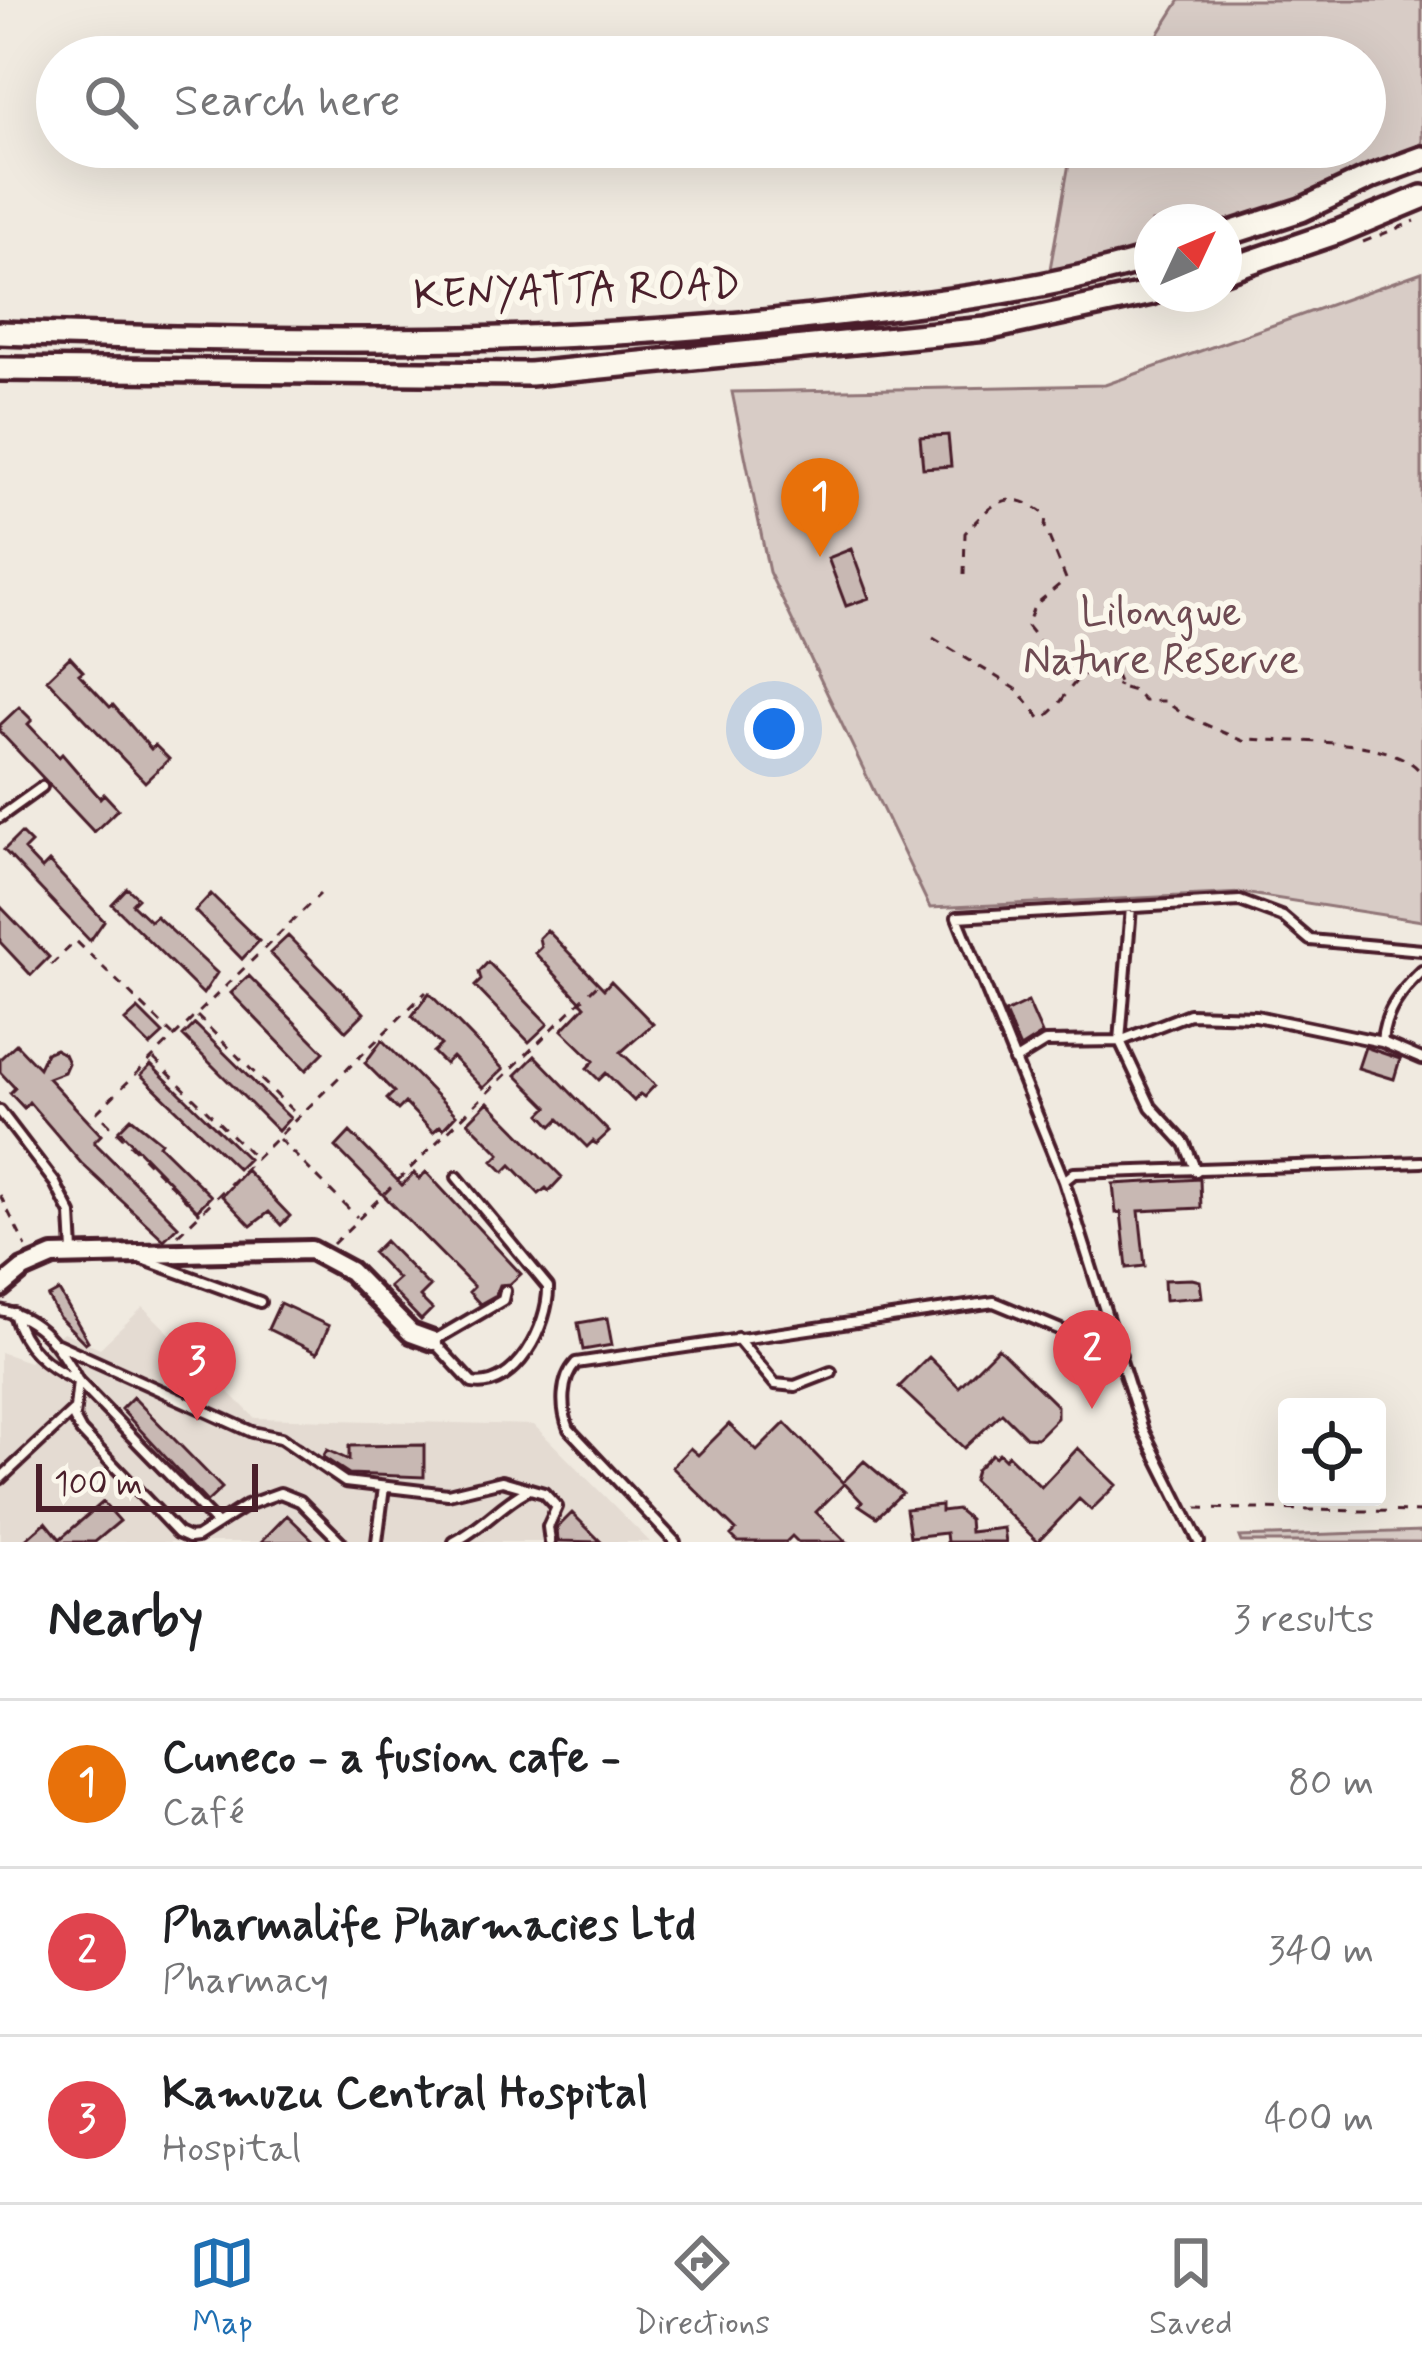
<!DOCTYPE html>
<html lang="en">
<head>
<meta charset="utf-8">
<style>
	body { margin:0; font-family:Mynerve,sans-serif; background:#f2f2f2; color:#202124 }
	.controls { position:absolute; right:36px; bottom:36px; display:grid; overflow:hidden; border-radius:12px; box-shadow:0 12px 48px #0002 }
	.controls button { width:108px; height:108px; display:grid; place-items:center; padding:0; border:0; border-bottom:3px solid #e0e0e0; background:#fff; color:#202124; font:60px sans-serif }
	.compass { position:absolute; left:1134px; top:204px; width:108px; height:108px; border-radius:50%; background:#fff; box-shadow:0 12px 48px #0002; rotate:46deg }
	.scale { position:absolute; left:36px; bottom:30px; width:222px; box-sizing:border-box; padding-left:12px; border:6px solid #4a1f2b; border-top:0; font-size:33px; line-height:42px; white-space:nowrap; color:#4a1f2b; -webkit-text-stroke:9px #fbf7ec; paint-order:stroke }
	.you { position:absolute; left:774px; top:729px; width:42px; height:42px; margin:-30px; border:9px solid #fff; border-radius:50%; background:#1a73e8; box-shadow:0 0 0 18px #1a73e833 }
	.badge { display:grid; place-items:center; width:78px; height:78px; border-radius:50%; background:#1f6fb2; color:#fff; font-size:39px; font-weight:700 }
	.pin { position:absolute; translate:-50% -99px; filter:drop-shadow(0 3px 6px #0008) }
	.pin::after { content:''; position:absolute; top:63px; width:42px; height:36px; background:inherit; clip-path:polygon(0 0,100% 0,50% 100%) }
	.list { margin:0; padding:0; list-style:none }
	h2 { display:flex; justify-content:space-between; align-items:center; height:156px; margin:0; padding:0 48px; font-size:51px }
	h2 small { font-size:39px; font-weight:400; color:#757577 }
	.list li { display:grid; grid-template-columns:78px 1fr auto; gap:36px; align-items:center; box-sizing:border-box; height:168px; padding:0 48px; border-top:3px solid #e0e0e0 }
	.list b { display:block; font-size:45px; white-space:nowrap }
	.list p { margin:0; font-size:39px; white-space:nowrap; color:#757577 }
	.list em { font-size:39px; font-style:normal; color:#757577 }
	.icon { flex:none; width:66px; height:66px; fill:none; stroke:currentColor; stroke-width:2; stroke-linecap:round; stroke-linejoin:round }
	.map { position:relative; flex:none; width:1422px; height:1542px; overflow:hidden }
	.search { position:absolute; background:#fff; box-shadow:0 12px 48px #0002; left:36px; right:36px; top:36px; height:132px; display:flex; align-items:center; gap:30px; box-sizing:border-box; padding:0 42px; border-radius:66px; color:#757577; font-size:45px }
	.sheet { height:660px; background:#fff }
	nav { display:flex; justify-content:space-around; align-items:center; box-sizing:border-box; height:168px; border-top:3px solid #e0e0e0; background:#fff; font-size:33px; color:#757577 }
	nav a { display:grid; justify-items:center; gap:6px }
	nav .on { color:#1f6fb2 }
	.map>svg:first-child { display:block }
	.built { fill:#e4dbd2 }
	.green { fill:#d8ccc6; stroke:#917678; stroke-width:3 }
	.building { fill:#c8b8b3; stroke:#4a1f2b; stroke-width:3 }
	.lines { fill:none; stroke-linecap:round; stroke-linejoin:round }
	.service-casing { stroke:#4a1f2b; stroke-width:16 }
	.minor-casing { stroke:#4a1f2b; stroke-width:26 }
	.secondary-casing { stroke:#4a1f2b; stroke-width:30 }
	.path { stroke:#4a1f2b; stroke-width:3; stroke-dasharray:9 9; stroke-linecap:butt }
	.service { stroke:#fbf7ec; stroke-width:8 }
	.minor { stroke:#fbf7ec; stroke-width:16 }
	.secondary { stroke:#fbf7ec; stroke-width:21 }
	.labels { text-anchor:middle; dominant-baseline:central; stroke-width:12; stroke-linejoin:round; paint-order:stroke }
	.street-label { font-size:42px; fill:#4a1f2b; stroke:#fbf7ec }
	.park-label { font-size:42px; fill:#6e4a52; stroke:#fbf7ec }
</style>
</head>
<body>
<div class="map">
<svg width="1422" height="1542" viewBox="0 0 1422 1542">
	<rect width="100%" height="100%" fill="#f0eae0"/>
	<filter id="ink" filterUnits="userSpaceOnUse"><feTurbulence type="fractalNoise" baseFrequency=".00833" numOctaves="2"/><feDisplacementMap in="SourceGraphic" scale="24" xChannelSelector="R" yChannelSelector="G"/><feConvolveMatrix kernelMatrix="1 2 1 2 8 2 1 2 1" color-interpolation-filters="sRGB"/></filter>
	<g filter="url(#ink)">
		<path class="built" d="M143,1307L255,1418L534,1425L650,1542H0V1352L29,1362L63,1332L100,1348Z"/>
		<path class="green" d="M1180,0H1422V170L1224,234V222H1152V257L1046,291L1072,147H1365V57H1144Z
			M1422,272V921L1243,893L930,908L769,572L732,392L1105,385Z
			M1422,1531V1542H1241L1239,1537Z"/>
		<path class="building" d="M948,435L951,466L923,468L920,437Z
			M851,549L869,598L846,606L828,558Z
			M70,657L83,671L79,674L110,707L113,705L151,749L155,745L169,759L145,782L47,679Z
			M19,707L32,720L28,724L59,757L62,754L100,798L104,794L118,809L94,832L0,732V725Z
			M21,833L31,843L24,850L42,869L49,862L104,921L90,941L4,850Z
			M127,888L138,898L132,904L150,921L156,916L217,973L203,994L112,904Z
			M211,894L259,941L242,959L195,911Z
			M0,906L49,957L31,975L0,942Z
			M547,930L604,989L611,981L653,1024L621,1052L655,1085L644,1097L640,1094L634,1101L606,1073L599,1080L587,1068L594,1061L562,1030L585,1006L535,953L541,947L539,938Z
			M288,936L364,1013L346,1031L270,953Z
			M488,962L548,1024L529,1042L475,986L481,980L479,972Z
			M249,976L324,1052L306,1070L231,993Z
			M429,993L503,1069L483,1088L452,1057L445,1064L433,1052L441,1045L412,1016Z
			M1028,1002L1042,1034L1020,1048L1005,1013Z
			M138,1009L163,1034L150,1046L125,1021Z
			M195,1024L290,1118L278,1131L183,1036Z
			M382,1040L456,1115L443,1129L440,1126L433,1132L405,1103L398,1110L387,1099L394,1092L365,1063Z
			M16,1044L39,1068L46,1053L55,1049L64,1054L68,1063L64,1072L48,1078L101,1135L94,1142L178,1226L164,1240L81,1163L29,1102L24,1108L10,1093L15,1088L0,1072V1059Z
			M1365,1047L1400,1059L1394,1079L1358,1068Z
			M535,1056L609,1132L596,1144L593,1141L587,1147L559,1119L552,1126L541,1114L548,1107L516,1075Z
			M151,1065L248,1159L238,1169L141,1075Z
			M488,1102L562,1177L549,1191L546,1188L539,1194L511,1165L504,1172L493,1161L500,1154L468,1122Z
			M131,1118L161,1142L159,1145L211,1196L197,1210L119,1130Z
			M350,1132L402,1185L414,1173L419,1179L426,1172L521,1274L510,1284L500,1285L496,1295L480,1304L469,1292L474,1287L336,1147Z
			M246,1170L290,1216L281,1225L269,1212L251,1226L222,1196Z
			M1200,1179L1201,1208L1139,1211L1145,1266L1127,1268L1121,1212L1116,1213L1113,1184Z
			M385,1241L430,1287L420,1297L432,1309L421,1320L389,1287L398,1279L373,1253Z
			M1192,1279L1200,1281L1202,1297L1165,1300L1164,1280Z
			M59,1291L88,1341L85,1343L59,1317L48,1297Z
			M280,1303L329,1326L317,1353L268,1329Z
			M607,1318L612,1345L583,1350L578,1323Z
			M998,1348L1057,1406V1418L1037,1438L1026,1437L1002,1413L964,1448L899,1387L929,1357L959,1387Z
			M133,1397L222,1488L207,1502L121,1409Z
			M785,1423L844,1484L816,1512L846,1542H798L792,1536L786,1542H738L731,1535L736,1530L672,1467L690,1448L698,1455L729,1424L757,1451Z
			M424,1445V1477L349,1474L323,1457L327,1450L349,1460V1446Z
			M1078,1448L1116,1485L1091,1510L1079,1499L1038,1542L973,1480L976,1470L992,1454L995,1457L999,1453L1005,1459L1008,1455L1041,1487Z
			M864,1461L902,1493L877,1517L859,1505L862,1502L843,1482Z
			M103,1502L120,1521L95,1542H23L46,1522L60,1539Z
			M941,1505V1511L957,1509L969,1519L970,1532L1004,1528L1006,1542H947L946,1533L910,1537L906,1509Z
			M572,1513L601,1542L558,1541L557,1528Z
			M287,1515L315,1542H261Z"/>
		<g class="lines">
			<defs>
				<path id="service" d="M0,817L42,787
					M1131,907L1120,1041L1151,1107L1185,1144L1196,1171
					M1382,1042C1384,1012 1401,991 1422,971
					M1014,1061L1045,1042L1120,1041L1189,1014L1256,1016L1382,1042L1422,1059
					M0,1111L55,1183L71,1214L73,1252
					M457,1177L548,1287C549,1324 516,1391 472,1383L433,1341L503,1300L505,1291
					M1064,1181L957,917L1240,901L1283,917L1310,940L1422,950
					M142,1259L260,1302
					M0,1310C40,1318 60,1347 78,1381L215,1522
					M14,1313C22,1347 46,1366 76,1380
					M737,1338L775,1384L795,1386L831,1372
					M55,1343L252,1432L281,1438L345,1482L448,1494L502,1481L544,1493L557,1507L548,1527L550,1542
					M78,1381L74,1418L81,1431L178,1533L189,1538L197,1537L247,1505L280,1493L300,1501L341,1542
					M0,1479L73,1411
					M377,1542L384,1487
					M454,1542C482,1528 499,1506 526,1491
					M675,1542L569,1429C561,1409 560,1380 576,1363L994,1302L1121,1355
					M1199,1542L1143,1430L1064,1181L1074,1173L1422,1162"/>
				<path id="minor" d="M0,1288L23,1269L53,1256L311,1250L350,1271L411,1333L433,1341"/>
				<path id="secondary" d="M1224,235L1301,210L1373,176L1422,158
					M1224,271L1338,232L1422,197
					M0,333C266,342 537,347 802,318C919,305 1039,292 1152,258
					M0,369L530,374L986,329L1152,293"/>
			</defs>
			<use href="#service" class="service-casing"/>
			<use href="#minor" class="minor-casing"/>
			<use href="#secondary" class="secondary-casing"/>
			<path class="path" d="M1363,242L1415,221
				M1171,301L1195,294
				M964,575L965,533C992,503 1008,486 1046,515L1045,527L1066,579L1034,606L1027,626L1056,662L1078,659L1116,675L1121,687L1134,691L1144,701H1165L1184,715L1245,742L1250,739C1294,743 1396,736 1422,774
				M933,638L1018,690L1041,719C1063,708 1067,684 1087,673L1120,686
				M51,965L76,941L173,1035
				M197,1016L297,1115
				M154,1059L254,1157
				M279,1139L357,1217
				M0,1195L26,1247
				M200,1214L97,1112L320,894
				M178,1235L426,992
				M333,1244L597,985
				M1197,1508L1422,1512"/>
			<use href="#service" class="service"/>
			<use href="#minor" class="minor"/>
			<use href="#secondary" class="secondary"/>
		</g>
	</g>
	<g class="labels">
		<g class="street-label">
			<text transform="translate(577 291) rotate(-2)">KENYATTA ROAD</text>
		</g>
		<g class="park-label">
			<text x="1161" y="613">Lilongwe<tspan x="1161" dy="48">Nature Reserve</tspan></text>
		</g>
	</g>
</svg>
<div class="controls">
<button><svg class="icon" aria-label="locate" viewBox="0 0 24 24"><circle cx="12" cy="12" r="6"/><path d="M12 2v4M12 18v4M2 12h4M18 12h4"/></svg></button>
</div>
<svg class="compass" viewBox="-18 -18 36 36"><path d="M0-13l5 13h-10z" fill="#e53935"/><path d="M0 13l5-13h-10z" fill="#757577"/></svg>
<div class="scale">100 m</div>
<div class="you"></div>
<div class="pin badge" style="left:820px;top:557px;background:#e8710a">1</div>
<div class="pin badge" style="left:1092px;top:1409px;background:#e0444e">2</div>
<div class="pin badge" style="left:197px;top:1421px;background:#e0444e">3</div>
<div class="search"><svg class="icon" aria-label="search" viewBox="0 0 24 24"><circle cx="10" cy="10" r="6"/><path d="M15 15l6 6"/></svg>Search here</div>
</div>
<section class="sheet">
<h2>Nearby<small>3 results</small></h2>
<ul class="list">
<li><span class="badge" style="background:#e8710a">1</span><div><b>Cuneco - a fusion cafe -</b><p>Café</p></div><em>80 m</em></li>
<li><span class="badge" style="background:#e0444e">2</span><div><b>Pharmalife Pharmacies Ltd</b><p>Pharmacy</p></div><em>340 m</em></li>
<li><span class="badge" style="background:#e0444e">3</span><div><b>Kamuzu Central Hospital</b><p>Hospital</p></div><em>400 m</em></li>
</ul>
</section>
<nav>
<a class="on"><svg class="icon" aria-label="map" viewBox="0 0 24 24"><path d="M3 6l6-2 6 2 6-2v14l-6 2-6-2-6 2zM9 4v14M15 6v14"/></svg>Map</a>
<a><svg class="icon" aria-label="directions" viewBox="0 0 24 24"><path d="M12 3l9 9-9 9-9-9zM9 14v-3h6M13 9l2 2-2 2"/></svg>Directions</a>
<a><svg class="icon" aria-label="saved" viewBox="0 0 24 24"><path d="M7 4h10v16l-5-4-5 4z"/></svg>Saved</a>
</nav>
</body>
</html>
